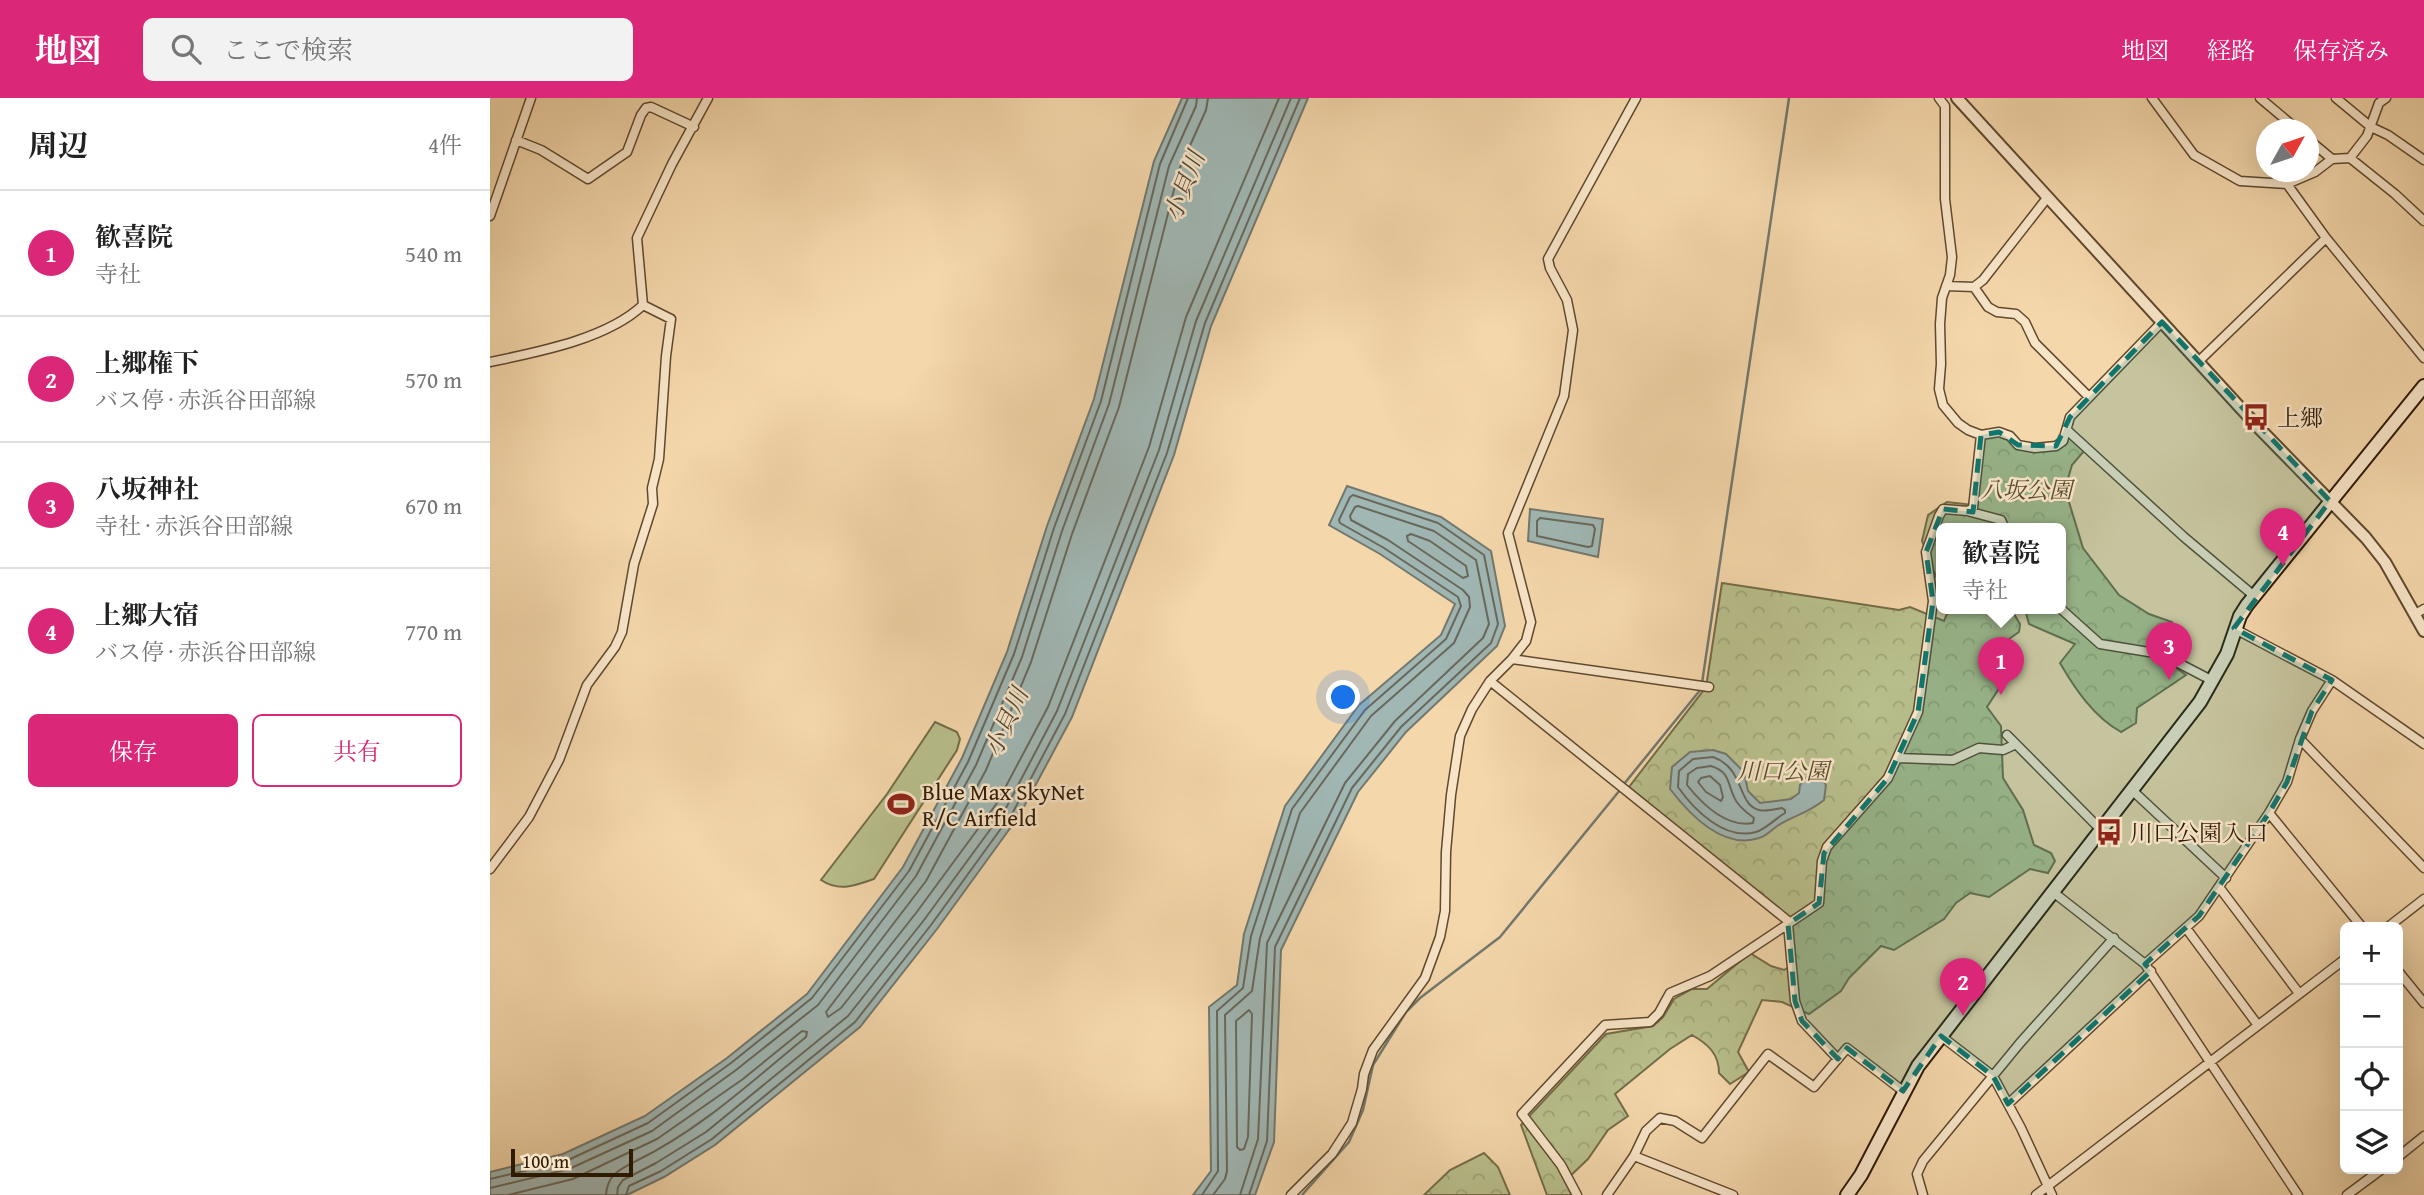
<!DOCTYPE html>
<html lang="ja">
<head>
<meta charset="utf-8">
<style>
	body { margin:0; font-family:"Gentium Book Plus","Noto Serif JP",serif; background:#f2f2f2; color:#222 }
	.controls { position:absolute; right:21px; bottom:21px; display:grid; overflow:hidden; border-radius:10px; box-shadow:0 7px 28px #0002 }
	.controls button { width:63px; height:63px; display:grid; place-items:center; padding:0; border:0; border-bottom:2px solid #e0e0e0; background:#fff; color:#222; font:35px sans-serif }
	.compass { position:absolute; left:1766px; top:21px; width:63px; height:63px; border-radius:50%; background:#fff; box-shadow:0 7px 28px #0002; rotate:50deg }
	.scale { position:absolute; left:21px; bottom:18px; width:122px; box-sizing:border-box; padding-left:7px; border:4px solid #2f1a04; border-top:0; font-size:19px; line-height:24px; white-space:nowrap; color:#2f1a04; -webkit-text-stroke:5px #f8e5c8; paint-order:stroke }
	.you { position:absolute; left:854px; top:600px; width:24px; height:24px; margin:-18px; border:5px solid #fff; border-radius:50%; background:#1a73e8; box-shadow:0 0 0 10px #1a73e833 }
	.badge { display:grid; place-items:center; width:46px; height:46px; border-radius:50%; background:#db2777; color:#fff; font-size:23px; font-weight:700 }
	.pin { position:absolute; translate:-50% -58px; filter:drop-shadow(0 2px 4px #0008) }
	.pin::after { content:''; position:absolute; top:37px; width:24px; height:21px; background:inherit; clip-path:polygon(0 0,100% 0,50% 100%) }
	.popup { position:absolute; left:1446px; top:425px; width:130px; height:91px; box-sizing:border-box; display:grid; place-content:center; border-radius:10px; background:#fff; filter:drop-shadow(0 2px 5px #0005); font-size:23px; white-space:nowrap; color:#767676 }
	.popup b { font-size:26px; color:#222 }
	.popup::after { content:''; position:absolute; left:50%; top:100%; margin-left:-14px; border:14px solid transparent; border-top-color:#fff }
	.list { margin:0; padding:0; list-style:none }
	h2 { display:flex; justify-content:space-between; align-items:center; height:91px; margin:0; padding:0 28px; font-size:30px }
	h2 small { font-size:23px; font-weight:400; color:#767676 }
	.list li { display:grid; grid-template-columns:46px 1fr auto; gap:21px; align-items:center; box-sizing:border-box; height:126px; padding:0 28px; border-top:2px solid #e0e0e0 }
	.list b { display:block; font-size:26px; white-space:nowrap }
	.list p { margin:0; font-size:23px; white-space:nowrap; color:#767676 }
	.list em { font-size:23px; font-style:normal; color:#767676 }
	.actions { display:flex; gap:14px; padding:21px 28px }
	.actions a { flex:1; padding:16px 0; border:2px solid #db2777; border-radius:10px; text-align:center; font-size:24px; color:#db2777 }
	.actions .main { background:#db2777; color:#fff }
	.icon { flex:none; width:38px; height:38px; fill:none; stroke:currentColor; stroke-width:2; stroke-linecap:round; stroke-linejoin:round }
	.map { position:relative; flex:none; width:1934px; height:1097px; overflow:hidden }
	header { display:flex; align-items:center; gap:42px; box-sizing:border-box; height:98px; padding:0 35px; background:#db2777; color:#fff }
	header strong { font-size:33px }
	nav { display:flex; gap:38px; margin-inline-start:auto; font-size:24px }
	.search { width:490px; height:63px; background:#f2f2f2; display:flex; align-items:center; gap:18px; box-sizing:border-box; padding:0 24px; border-radius:10px; color:#767676; font-size:26px }
	main { display:flex }
	aside { flex:1; background:#fff }
	.map>svg:first-child { display:block }
	.forest { fill:url(#forest-crowns); stroke:#746c48; stroke-width:2 }
	.pitch { fill:#b8bf8c; stroke:#746c48; stroke-width:2 }
	.water { fill:#a0b7b4; stroke:#73786e; stroke-width:2 }
	.lines { fill:none; stroke-linecap:round; stroke-linejoin:round }
	.shore { stroke:#68685c; stroke-width:2 }
	.stream { stroke:#73786e; stroke-width:2.5 }
	.minor-casing { stroke:#60492e; stroke-width:11 }
	.tertiary-casing { stroke:#60492e; stroke-width:14 }
	.secondary-casing { stroke:#2f1a04; stroke-width:16 }
	.minor { stroke:#f8e5c8; stroke-width:8 }
	.tertiary { stroke:#f8e5c8; stroke-width:10 }
	.secondary { stroke:#f8e5c8; stroke-width:12 }
	.marked { fill:#0f766e; fill-opacity:0.2; stroke:#0f766e; stroke-width:5; stroke-dasharray:14 9; stroke-linejoin:round }
	.labels { text-anchor:middle; dominant-baseline:central; stroke-width:5; stroke-linejoin:round; paint-order:stroke }
	.poi-label { font-size:23px; fill:#2f1a04; stroke:#f8e5c8; text-anchor:start }
	.park-label { font-size:23px; font-style:italic; fill:#584c2d; stroke:#f8e5c8 }
	.water-label { font-size:24px; font-style:italic; fill:#514939; stroke:#f8e5c8 }
</style>
</head>
<body>
<header>
<strong>地図</strong>
<div class="search"><svg class="icon" aria-label="search" viewBox="0 0 24 24"><circle cx="10" cy="10" r="6"/><path d="M15 15l6 6"/></svg>ここで検索</div>
<nav><a>地図</a><a>経路</a><a>保存済み</a></nav>
</header>
<main>
<aside>
<h2>周辺<small>4件</small></h2>
<ul class="list">
<li><span class="badge">1</span><div><b>歓喜院</b><p>寺社</p></div><em>540 m</em></li>
<li><span class="badge">2</span><div><b>上郷権下</b><p>バス停 · 赤浜谷田部線</p></div><em>570 m</em></li>
<li><span class="badge">3</span><div><b>八坂神社</b><p>寺社 · 赤浜谷田部線</p></div><em>670 m</em></li>
<li><span class="badge">4</span><div><b>上郷大宿</b><p>バス停 · 赤浜谷田部線</p></div><em>770 m</em></li>
</ul>
<div class="actions"><a class="main">保存</a><a>共有</a></div>
</aside>
<div class="map">
<svg width="1934" height="1097" viewBox="0 0 1934 1097">
	<defs>
		<pattern id="forest-crowns" width="20" height="18" patternUnits="userSpaceOnUse" patternTransform="scale(1.75)"><rect width="20" height="18" fill="#b8bf8c"/><path d="M2 6a3 3 0 1 1 6 0M12 15a3 3 0 1 1 6 0" fill="none" stroke="#9ea477"/></pattern>
	</defs>
	<rect width="100%" height="100%" fill="#f4d7ab"/>
	<filter id="stains"><feTurbulence type="fractalNoise" baseFrequency=".00286" numOctaves="4"/><feColorMatrix values="0 0 0 0 .2 0 0 0 0 .09 0 0 0 0 .02 0 0 0 .5 -.17"/></filter>
	<radialGradient id="worn" r=".72"><stop offset=".6" stop-color="#630" stop-opacity="0"/><stop offset="1" stop-color="#630" stop-opacity=".3"/></radialGradient>
	<path class="forest" d="M1509,334L1528,347L1573,346L1580,339L1594,353L1582,367L1575,391L1593,450L1629,497L1659,516L1682,524L1667,556L1696,577L1647,610L1646,625L1631,634C1604,619 1585,591 1570,565L1585,546L1539,526L1535,511H1570V431H1477L1473,427L1468,431H1452L1451,491L1432,443L1438,417L1457,404L1483,407L1491,337Z
		M1232,485L1409,512L1420,509L1454,523L1459,511H1521L1530,526L1529,534L1519,541L1523,569L1497,609L1511,628L1513,680L1533,712L1544,747L1561,755L1565,763L1558,775L1540,771L1499,799L1480,795L1466,805L1454,821L1404,852L1391,848L1359,880L1351,893L1319,916L1292,904L1272,902L1248,954L1259,974L1240,986L1229,975C1229,956 1218,946 1202,937L1180,951L1125,996L1138,1018L1118,1032L1098,1061L1075,1083L1083,1097H1057L1031,1027L1116,936L1163,928L1173,919L1184,901L1202,891H1217L1260,855L1281,868L1294,872L1302,867L1301,823L1139,689L1216,589Z
		M994,1055L1008,1069L1020,1097H934L960,1072Z"/>
	<path class="pitch" d="M445,624L467,634L470,641L467,652L384,781C364,788 349,794 331,782L397,696Z"/>
	<path class="water" d="M692,0H818L721,228L684,357L582,619L529,718L447,831L370,929L225,1047L174,1079L137,1097H0V1074L73,1056L155,1018L237,960L317,896L413,769L472,660L517,554L557,428L604,301L664,63Z
		M857,388L951,419L1001,453L1015,528L1007,548L916,634L868,694L791,852L784,1044L765,1097H703L721,1073L719,909L747,887L754,836L795,708L869,607L951,537L965,506L890,456L839,427Z
		M1040,411L1113,421L1108,459L1038,443Z
		M1223,652L1236,656L1254,674L1258,693L1270,705L1301,701L1309,695L1310,687L1318,678H1329L1336,687L1334,702C1321,713 1307,717 1292,725C1284,729 1277,738 1269,740C1233,752 1200,717 1180,691L1182,669L1200,654Z"/>
	<g class="lines">
		<path class="shore" d="M718,0L716,12L689,72L629,309L582,436L541,564L496,672L436,783L336,914L338,919L351,910L426,815L507,705L558,609L659,349L696,219L789,0
			M1050,420L1103,427L1105,431L1102,448L1098,449L1047,438V423Z
			M921,436L940,443L976,468L978,478L973,480L918,443L917,438Z
			M1223,659C1255,670 1247,707 1269,712C1276,714 1286,711 1292,710L1295,712V715C1286,720 1276,731 1266,734C1235,743 1204,712 1188,689L1189,673L1203,661Z
			M1221,668C1240,674 1237,684 1244,699C1247,707 1257,715 1264,720L1263,725C1236,730 1213,707 1197,687L1198,676L1207,670Z
			M1220,678L1230,687L1233,699L1231,703L1216,694L1208,684L1211,680Z
			M759,912L762,916L758,1039L754,1051L750,1052L747,1049L746,923Z
			M0,1081L76,1063L158,1025L241,965L322,900L419,773L478,664L524,556L564,430L611,303L670,66L698,0
			M0,1090L79,1071L162,1033L246,972L328,907L426,778L486,667L532,559L572,433L619,306L679,68L706,8L707,0
			M18,1097L83,1081L167,1041L253,981L312,933L317,934L316,939C262,983 210,1032 146,1063C130,1071 117,1077 116,1097
			M127,1097L128,1089L133,1082L166,1065L216,1034L358,918L434,822L516,710L567,613L669,352L706,223L801,0
			M136,1097L139,1088L171,1073L222,1041L365,924L441,827L523,714L575,616L677,355L715,225L810,0
			M712,1097L728,1073L727,913L753,890L761,838L802,711L875,612L956,541L971,508L968,499L894,450L850,425L849,422L860,399L863,397L948,425L994,457L1008,526L1001,545L911,629L862,690L785,849L777,1043L759,1097
			M723,1097L735,1081L737,1073L735,917L762,893L770,840L810,715L881,618L964,545L980,509L979,499L973,492L898,442L861,422L860,418L865,409L868,408L944,433L986,462L999,526L993,540L905,623L855,685L777,845L768,1041L750,1097"/>
		<path class="stream" d="M1212,585L1299,0
			M1134,686L1211,591
			M812,1097L859,1044L873,1012L883,967L916,914L930,900L1010,839L1130,692"/>
		<defs>
			<path id="minor" d="M1449,0L1455,8V101L1462,159L1460,177L1452,200L1450,226L1451,266L1449,291L1453,307L1468,325L1478,332L1491,337L1509,334L1520,338L1528,347L1545,350L1566,348L1573,343L1580,319L1672,224
				M1662,0L1704,57L1750,83L1797,86L1825,74L1842,61L1860,60L1905,96L1934,123
				M1770,0L1808,32
				M1846,0L1881,29L1898,37L1934,62
				M1818,41L1842,61
				M26,42L51,52L98,81L137,54L151,17L156,10L161,9L204,29
				M1860,60L1877,38L1889,5L1896,0
				M1797,86L1836,140L1934,260
				M0,118L41,0
				M1456,188L1484,189L1493,182L1557,100
				M1484,189L1498,209L1507,214L1526,216L1535,224L1545,245L1599,299
				M0,264C48,254 117,241 153,207L147,140L182,66L218,0
				M1708,264L1836,140
				M1578,333L1694,439L1763,497
				M1477,413L1511,422L1515,431
				M1570,510L1610,546L1671,556L1723,583
				M1925,516L1934,511
				M1745,531L1842,582L1934,646
				M1022,561L1219,589
				M1000,583L1297,822L1298,826L1220,878L1180,895L1169,915L1160,924L1115,927L1032,1016L1071,1067L1087,1097
				M1517,637L1612,733
				M1810,641L1934,770
				M1408,660L1463,662L1489,650L1513,652L1524,647
				M1643,693L1736,780
				M1779,715L1872,829
				M0,771L39,719L69,662L97,587L125,549L132,534L144,466L163,406L162,390L169,361L176,258L181,221L153,207
				M1729,789L1808,894
				M1563,794L1655,866L1808,1097
				M1898,829L1934,801
				M1696,830L1767,926
				M1655,866L1709,818L1779,715L1797,684L1810,641L1822,613L1842,582
				M1908,873L1934,905
				M1451,938L1503,978L1531,1030L1562,1097
				M1348,961L1312,923L1305,903L1298,826L1329,805L1332,763L1337,749L1398,680L1428,614L1443,503L1436,454L1449,418L1453,411L1478,413L1483,410L1491,337
				M1518,1006L1661,873
				M1144,1058L1243,1097
				M1908,1059L1934,1038
				M801,1097L842,1056L862,1025L872,991L874,976L883,952L935,880L950,839L955,813L956,754L961,697L970,638L982,611L1000,583L1022,561L1036,543L1041,524L1018,435L1074,298L1083,232L1077,202L1060,170L1058,161L1146,0
				M1117,1097L1144,1058L1156,1033L1170,1020L1185,1023L1212,1040L1278,956L1324,989L1357,950L1413,993
				M1433,1097L1427,1076L1433,1063L1530,945L1624,840
				M1546,1097L1855,861
				M1857,1097L1892,1071"/>
			<path id="tertiary" d="M1467,0L1767,328L1876,440L1895,464L1934,533"/>
			<path id="secondary" d="M1357,1097L1371,1077L1428,968L1710,604L1737,556L1750,518L1757,507L1934,288"/>
		</defs>
		<use href="#minor" class="minor-casing"/>
		<use href="#tertiary" class="tertiary-casing"/>
		<use href="#secondary" class="secondary-casing"/>
		<use href="#minor" class="minor"/>
		<use href="#tertiary" class="tertiary"/>
		<use href="#secondary" class="secondary"/>
	</g>
	<path class="marked" d="M1672,224L1840,403L1744,530L1842,582L1822,613L1797,684L1779,715L1709,818L1655,866L1661,873L1518,1006L1503,978L1451,938L1413,993L1357,950L1348,961L1312,923L1305,903L1298,826L1329,805L1334,755L1398,680L1428,614L1443,503L1436,454L1453,411L1483,414L1491,337L1509,334L1528,347L1566,348L1580,319Z"/>
	<defs>
		<symbol id="bus-bare" viewBox="-9 -9 18 18"><path d="M-5-6H5V4H4V6H2V4H-2V6H-4V4H-5ZM-3.5-4V0h7V-4ZM-3.5 1.2v1.5H-2V1.2ZM2 1.2v1.5H3.5V1.2Z" fill="#8f2418" stroke="#f8e5c8" stroke-width="2.5" paint-order="stroke"/></symbol>
		<symbol id="stadium-bare" viewBox="-9 -9 18 18"><path d="M0-5a6.5 5 0 1 0 0 10a6.5 5 0 1 0 0-10ZM-3.5-1.8h7v3.6h-7Z" fill="#8f2418" stroke="#f8e5c8" stroke-width="2.5" paint-order="stroke"/></symbol>
	</defs>
	<g fill-rule="evenodd">
		<use href="#bus-bare" x="1747" y="300" width="38" height="38"/>
		<use href="#stadium-bare" x="392" y="687" width="38" height="38"/>
		<use href="#bus-bare" x="1600" y="715" width="38" height="38"/>
	</g>
	<g class="labels">
		<g class="poi-label">
			<text x="1787" y="319">上郷</text>
			<text x="432" y="693">Blue Max SkyNet<tspan x="432" dy="26">R/C Airfield</tspan></text>
			<text x="1640" y="734">川口公園入口</text>
		</g>
		<g class="park-label">
			<text x="1536" y="391">八坂公園</text>
			<text x="1293" y="672">川口公園</text>
		</g>
		<g class="water-label">
			<text transform="translate(694 88) rotate(-69)">小貝川</text>
			<text transform="translate(516 624) rotate(-66)">小貝川</text>
		</g>
	</g>
	<rect width="100%" height="100%" filter="url(#stains)"/>
	<rect width="100%" height="100%" fill="url(#worn)"/>
</svg>
<div class="controls">
<button>+</button>
<button>−</button>
<button><svg class="icon" aria-label="locate" viewBox="0 0 24 24"><circle cx="12" cy="12" r="6"/><path d="M12 2v4M12 18v4M2 12h4M18 12h4"/></svg></button>
<button><svg class="icon" aria-label="layers" viewBox="0 0 24 24"><path d="M12 4l9 5-9 5-9-5zM3 14l9 5 9-5"/></svg></button>
</div>
<svg class="compass" viewBox="-18 -18 36 36"><path d="M0-13l5 13h-10z" fill="#e53935"/><path d="M0 13l5-13h-10z" fill="#767676"/></svg>
<div class="scale">100 m</div>
<div class="you"></div>
<div class="pin badge" style="left:1511px;top:597px">1</div>
<div class="popup"><b>歓喜院</b>寺社</div>
<div class="pin badge" style="left:1473px;top:918px">2</div>
<div class="pin badge" style="left:1679px;top:582px">3</div>
<div class="pin badge" style="left:1793px;top:468px">4</div>
</div>
</main>
</body>
</html>
